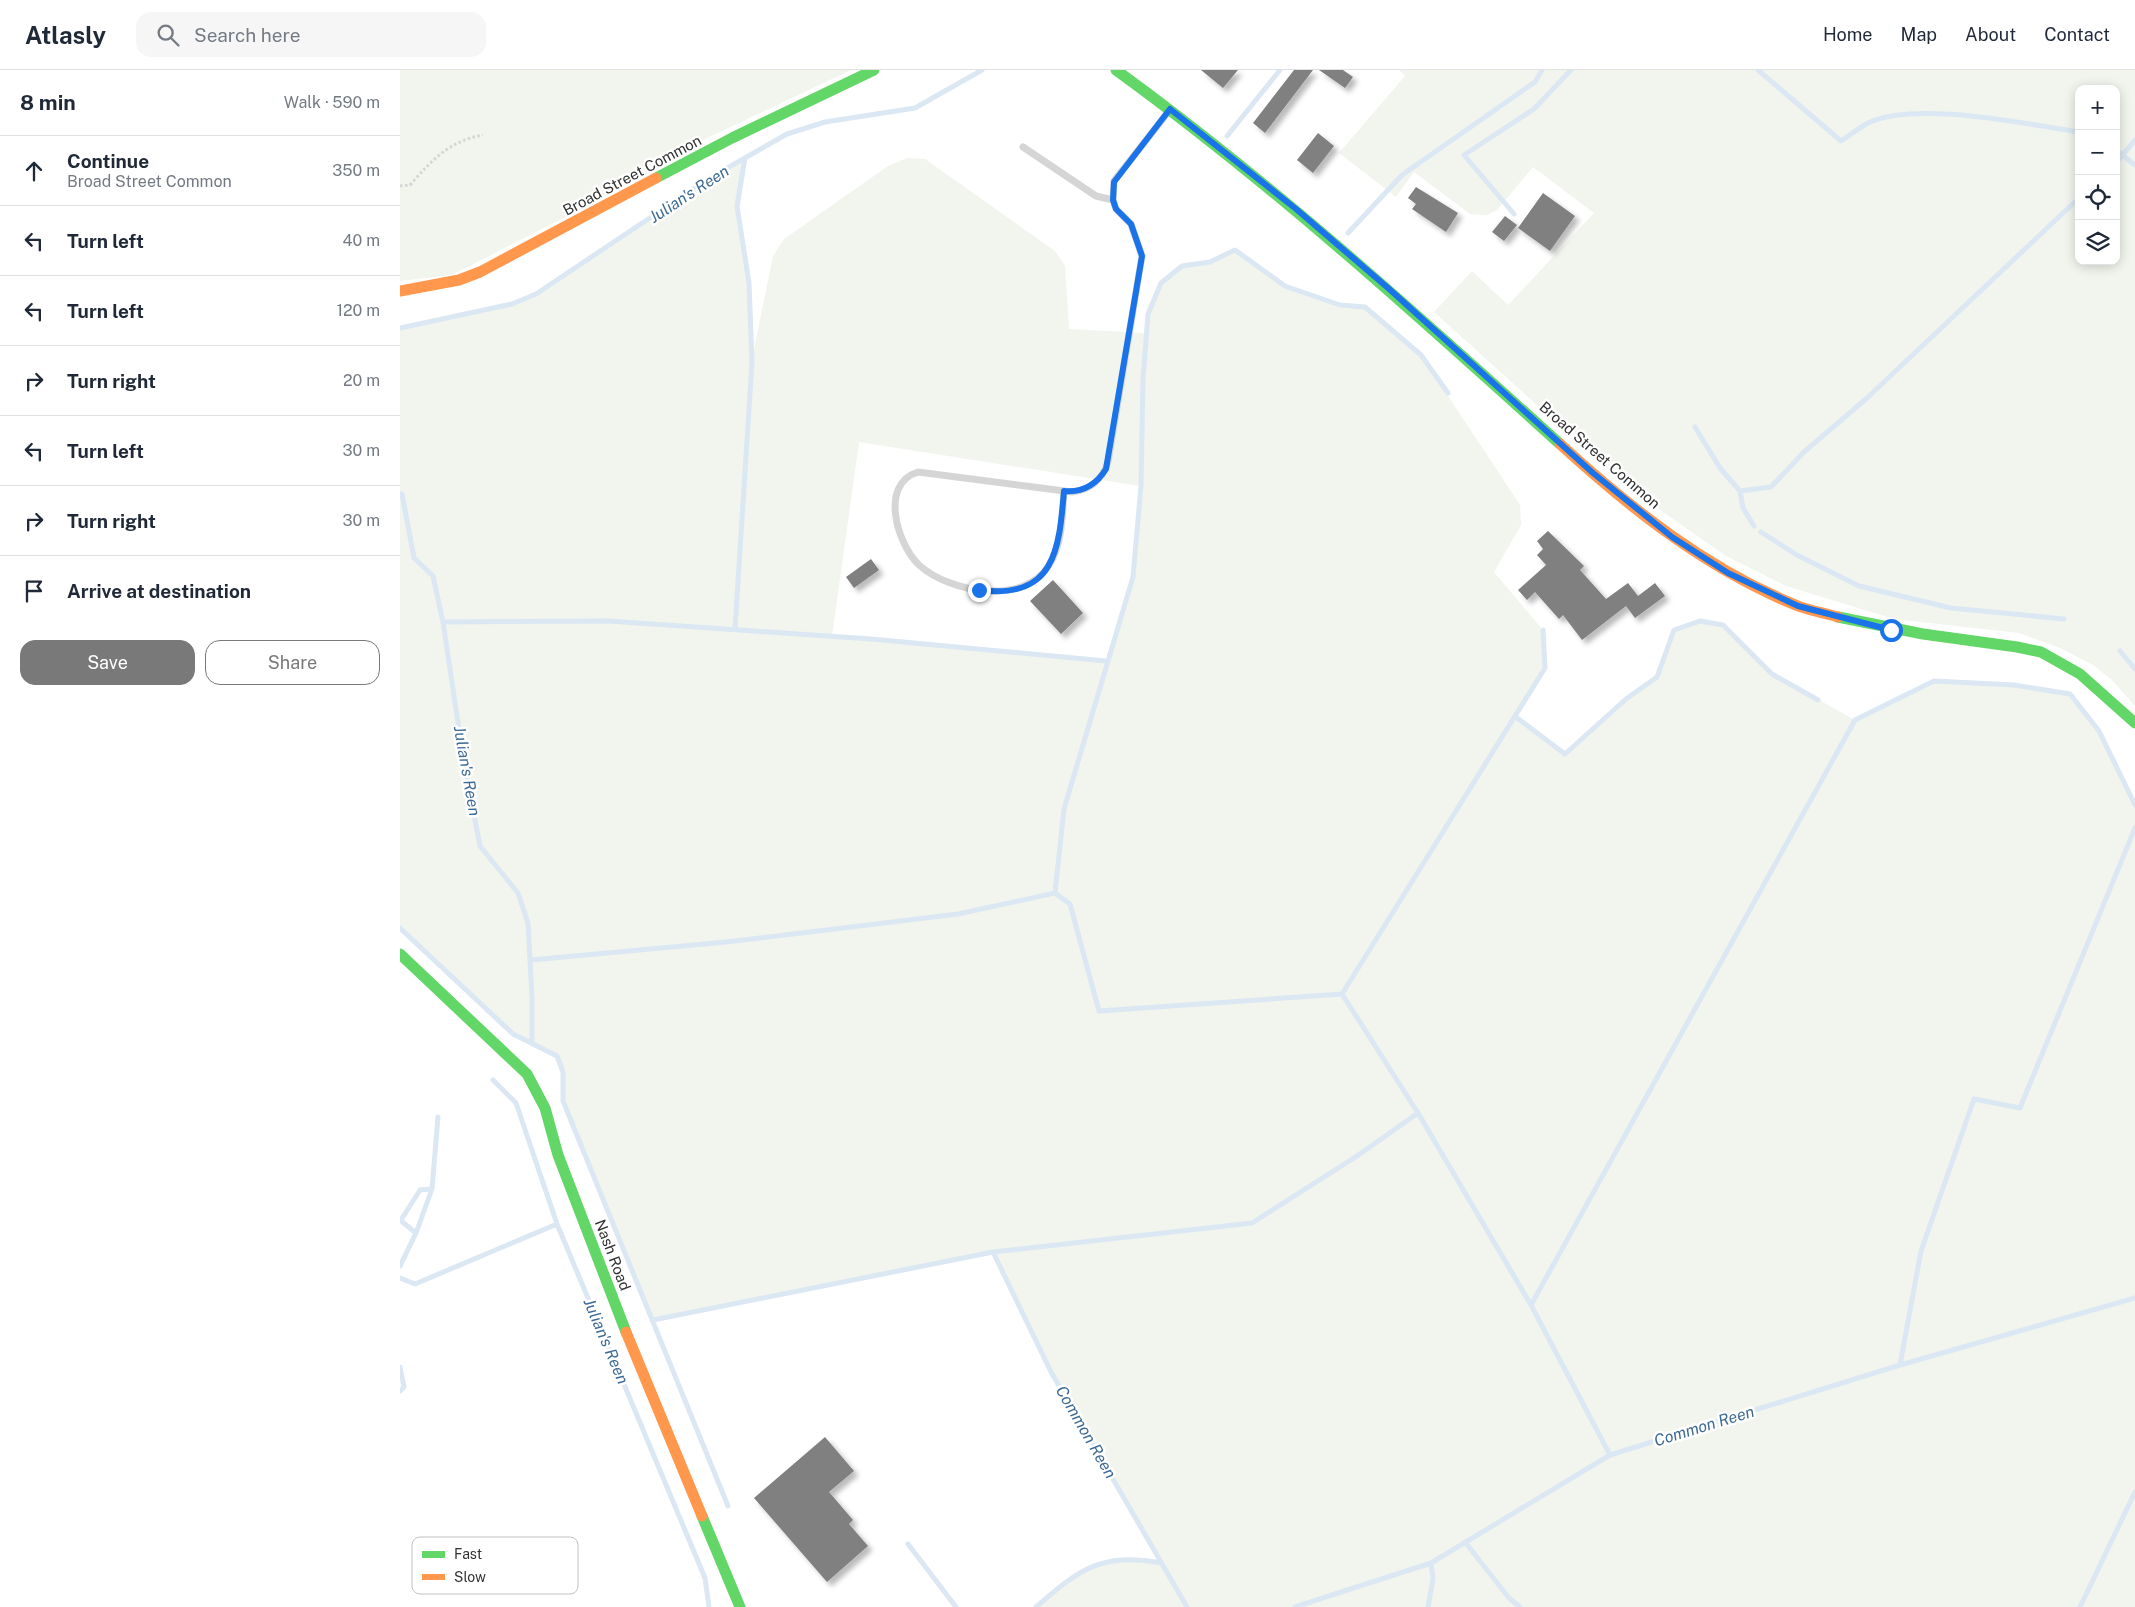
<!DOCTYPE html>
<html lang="en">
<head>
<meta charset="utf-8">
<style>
	body { margin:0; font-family:"Public Sans",sans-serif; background:#f6f6f7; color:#1f2937 }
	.controls { position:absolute; right:15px; top:15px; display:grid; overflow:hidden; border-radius:10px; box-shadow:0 2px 12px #0003 }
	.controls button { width:45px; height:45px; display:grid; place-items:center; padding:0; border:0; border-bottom:1px solid #e0e1e3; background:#fff; color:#1f2937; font:25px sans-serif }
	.stop { position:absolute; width:15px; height:15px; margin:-11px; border:4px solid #1a73e8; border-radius:50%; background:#fff }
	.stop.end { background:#1a73e8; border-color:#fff; box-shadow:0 1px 5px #0008 }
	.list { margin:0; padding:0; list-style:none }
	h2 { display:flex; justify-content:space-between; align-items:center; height:65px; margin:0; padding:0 20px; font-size:21px }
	h2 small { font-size:16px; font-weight:400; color:#747a83 }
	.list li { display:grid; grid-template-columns:32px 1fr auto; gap:15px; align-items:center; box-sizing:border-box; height:70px; padding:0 20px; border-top:1px solid #e0e1e3 }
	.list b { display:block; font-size:19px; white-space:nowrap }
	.list p { margin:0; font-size:16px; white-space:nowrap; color:#747a83 }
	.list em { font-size:16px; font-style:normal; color:#747a83 }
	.actions { display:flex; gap:10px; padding:15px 20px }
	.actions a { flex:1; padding:11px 0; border:1px solid #797979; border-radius:15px; text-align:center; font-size:18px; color:#797979 }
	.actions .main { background:#797979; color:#fff }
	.icon { flex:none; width:28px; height:28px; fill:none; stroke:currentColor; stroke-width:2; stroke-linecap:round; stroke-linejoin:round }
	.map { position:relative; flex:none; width:1735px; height:1537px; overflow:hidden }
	header { display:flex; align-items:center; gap:30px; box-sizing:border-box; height:70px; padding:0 25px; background:#fff; border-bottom:1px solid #e0e1e3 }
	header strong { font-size:24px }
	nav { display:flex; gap:28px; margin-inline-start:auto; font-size:18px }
	.search { width:350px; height:45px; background:#f6f6f7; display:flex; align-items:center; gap:12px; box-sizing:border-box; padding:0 18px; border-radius:15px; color:#747a83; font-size:19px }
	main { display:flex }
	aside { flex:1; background:#fff }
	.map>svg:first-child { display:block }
	.green { fill:#f1f5ed; fill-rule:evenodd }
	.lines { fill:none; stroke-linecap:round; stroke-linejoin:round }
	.stream { stroke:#dbe7f2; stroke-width:5 }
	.building { fill:#808080; filter:url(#shadow) }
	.path { stroke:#d5d5d5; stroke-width:3; stroke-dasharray:2.5 2.5; stroke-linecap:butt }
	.lane { stroke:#d5d5d5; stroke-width:7 }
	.fast { stroke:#63d668; stroke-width:11 }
	.slow { stroke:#ff974d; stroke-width:11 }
	.route { stroke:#1a73e8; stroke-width:6 }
	.labels { text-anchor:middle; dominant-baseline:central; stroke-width:5; stroke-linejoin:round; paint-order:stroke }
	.street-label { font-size:15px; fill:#313131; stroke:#fff }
	.water-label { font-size:16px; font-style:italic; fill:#3d6a94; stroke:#fff }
	.key { fill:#fff; stroke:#c1c1c1; stroke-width:1 }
	.key-label { font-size:14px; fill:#313131 }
</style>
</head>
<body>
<header>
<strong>Atlasly</strong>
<div class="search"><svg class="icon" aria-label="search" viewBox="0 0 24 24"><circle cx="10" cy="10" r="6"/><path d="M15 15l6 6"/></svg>Search here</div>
<nav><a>Home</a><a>Map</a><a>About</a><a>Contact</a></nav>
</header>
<main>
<aside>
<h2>8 min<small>Walk · 590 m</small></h2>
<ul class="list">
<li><svg class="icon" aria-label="ahead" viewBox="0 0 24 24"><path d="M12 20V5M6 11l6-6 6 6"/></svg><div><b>Continue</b><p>Broad Street Common</p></div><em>350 m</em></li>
<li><svg class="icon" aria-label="left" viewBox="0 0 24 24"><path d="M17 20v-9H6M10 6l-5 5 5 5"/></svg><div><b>Turn left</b></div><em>40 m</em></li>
<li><svg class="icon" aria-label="left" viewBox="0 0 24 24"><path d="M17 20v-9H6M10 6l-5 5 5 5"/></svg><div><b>Turn left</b></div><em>120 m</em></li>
<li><svg class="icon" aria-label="right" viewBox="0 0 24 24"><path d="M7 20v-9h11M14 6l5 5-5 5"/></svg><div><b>Turn right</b></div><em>20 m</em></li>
<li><svg class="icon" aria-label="left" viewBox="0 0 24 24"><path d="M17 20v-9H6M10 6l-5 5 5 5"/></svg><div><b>Turn left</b></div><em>30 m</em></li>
<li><svg class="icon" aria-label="right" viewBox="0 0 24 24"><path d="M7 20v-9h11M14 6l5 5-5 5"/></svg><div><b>Turn right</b></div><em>30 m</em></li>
<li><svg class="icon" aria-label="arrive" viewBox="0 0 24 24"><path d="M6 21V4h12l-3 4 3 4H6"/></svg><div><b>Arrive at destination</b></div></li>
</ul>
<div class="actions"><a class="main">Save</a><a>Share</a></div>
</aside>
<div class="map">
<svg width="1735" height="1537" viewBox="0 0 1735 1537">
	<defs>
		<filter id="shadow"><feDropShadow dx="4.5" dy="4.5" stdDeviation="2.5" flood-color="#0004"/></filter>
	</defs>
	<rect width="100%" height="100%" fill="#fff"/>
	<path class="green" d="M0,0H451L301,71L177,141L52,205L0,211Z
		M999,0H1735V636L1712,610L1693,595L1660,578L1619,563L1494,549L1386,516L1326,486L1230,419L1034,242L1072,201L1108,235L1194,143L1133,97L1097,140L1087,145L1070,144L1014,102L996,127L939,83L1005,6ZM1679,19H1716V191H1679Z
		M345,88L337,136L349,213L352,289L373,186L384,169L488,96L507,88L525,89L655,181L665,196L669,259L746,263L748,244L761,213L782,196L810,192L835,180L885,216L940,235L965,237L1021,285L1120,435L1121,455L1094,502L1143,560L1145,598L1116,647L1164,683L1226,629L1257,607L1274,560L1300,551L1323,555L1372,604L1455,650L1534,611L1614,615L1670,624L1699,661L1735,735V1537H636C664,1512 694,1487 734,1488C743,1488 752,1492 761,1492L651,1302L593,1183L253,1250L163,1031V1002L157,986L113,964L0,858V258L112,234L136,224L308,109ZM459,372L740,416L733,507L706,591L432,566Z"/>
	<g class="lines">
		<path class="stream" d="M1358,0L1441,71C1450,65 1460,57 1470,52C1517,31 1626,54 1679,62
			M827,66L880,0
			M1716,80L1735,95
			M1716,93L1735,70
			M1114,144L1064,85L1134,39L1171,0
			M948,163L1002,105L1135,12L1142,0
			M0,258L112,234L136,224L308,109L387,64L425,52L515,38L582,0
			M1295,357L1320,398L1340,421L1371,417L1404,382L1467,328L1679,128
			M1340,421L1343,438L1354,456
			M0,424H2L14,488L33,506L43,552L64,693L80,776L118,823L128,853L132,927V974
			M1361,462L1397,485L1459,516L1551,538L1664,549
			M43,552L209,551L471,569L706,591
			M335,559L352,292L349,213L337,136L345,88
			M1720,581L1735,599
			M1116,647L1165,684L1226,629L1257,607L1274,560L1300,551L1323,555L1372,604L1418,630
			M655,823L664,739L733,507L741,416L743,309L748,244L761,213L782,196L810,192L835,180L885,216L940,235L965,237L1021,285L1048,323
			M0,858L113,964L157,986L163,1002V1031L328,1436
			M131,890L326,872L558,844L655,823L670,834L699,941L942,924L1018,1043L1131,1235L1210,1385
			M942,924L1145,598L1143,560
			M93,1010L116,1033L157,1154L305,1508L309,1537
			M0,1150L16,1163
			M1,1150L20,1120L32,1119
			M593,1182L651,1302L787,1537
			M0,1196L16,1163L32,1119L38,1047
			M0,1208L15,1214L157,1154
			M1131,1235L1455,650L1534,611L1614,615L1670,624L1699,661L1735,735
			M253,1250L593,1182L852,1153L957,1086L1018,1043
			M1500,1295L1521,1181L1574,1029L1620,1038L1735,758
			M0,1297L4,1317L0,1321
			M1065,1472L1109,1528L1120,1537
			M508,1474L556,1537
			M636,1537C680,1499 701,1482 761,1493
			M895,1537L1031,1493L1210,1385L1500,1295L1735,1228
			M1028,1537L1033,1509L1031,1493
			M1680,1537L1735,1422"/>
	</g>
	<path class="building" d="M801,0H838L823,18Z
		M894,0H913L865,63L853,53Z
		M919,0H943L953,7L945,18Z
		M918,63L934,76L913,103L897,90Z
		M1016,117L1058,143L1046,162L1012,139L1016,134L1008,128Z
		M1143,123L1175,146L1150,181L1118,158Z
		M1105,146L1117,155L1104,171L1092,162Z
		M1148,461L1184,496L1180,500L1206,529L1228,513L1238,526L1255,513L1265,526L1235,548L1226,536L1182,570L1163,545L1159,549L1135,522L1127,530L1118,520L1146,495L1137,485L1143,479L1137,471Z
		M471,489L479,500L454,518L446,507Z
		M653,510L683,543L661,564L630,531Z
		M425,1367L454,1401L429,1422L453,1450L449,1454L468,1476L427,1512L354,1428Z"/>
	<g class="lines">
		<path class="path" d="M0,116L10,115C32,90 49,71 83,65"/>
		<path class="lane" d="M623,77L696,126L713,130
			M664,421C662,446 663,473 649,495C625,536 550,523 519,495C497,474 479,414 518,402L672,422C691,420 702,410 708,392L742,186L731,154L716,139L713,130L714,111L769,41"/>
		<path class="fast" d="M716,0C873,114 1016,244 1160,374
			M256,108L332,68L474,0
			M1438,547L1523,564L1617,577L1641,582L1680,604L1735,653
			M0,884L127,1004L145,1038L158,1085L226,1262
			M302,1446L340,1537"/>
		<path class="slow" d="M0,221L59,210L80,202L256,108
			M1160,374C1231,439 1308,500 1398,536C1411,541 1425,543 1438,547
			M226,1262L302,1446"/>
	</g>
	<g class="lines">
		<path class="route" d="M579,520C655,530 659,480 664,421C683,423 696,415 706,399L742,186L731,154L716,139L713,130L714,112L770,39L896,139L988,218L1193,403L1272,467L1328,503L1398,536L1491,560"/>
	</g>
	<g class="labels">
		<g class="street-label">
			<text transform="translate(232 105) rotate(-28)">Broad Street Common</text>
			<text transform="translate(1200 385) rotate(41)">Broad Street Common</text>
			<text transform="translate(213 1185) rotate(69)">Nash Road</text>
		</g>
		<g class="water-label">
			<text transform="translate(289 124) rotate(-33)">Julian's Reen</text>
			<text transform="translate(67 701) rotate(80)">Julian's Reen</text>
			<text transform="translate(206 1271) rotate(67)">Julian's Reen</text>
			<text transform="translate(1304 1356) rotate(-17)">Common Reen</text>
			<text transform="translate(686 1362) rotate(60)">Common Reen</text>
		</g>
	</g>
	<rect x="12" y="1467" width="166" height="57" rx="8" class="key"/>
	<rect x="22" y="1481" width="23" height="7" fill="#63d668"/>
	<rect x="22" y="1504" width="23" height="6" fill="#ff974d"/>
	<g class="key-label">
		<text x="54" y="1489">Fast</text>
		<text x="54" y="1512">Slow</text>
	</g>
</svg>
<div class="controls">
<button>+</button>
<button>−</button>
<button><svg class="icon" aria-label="locate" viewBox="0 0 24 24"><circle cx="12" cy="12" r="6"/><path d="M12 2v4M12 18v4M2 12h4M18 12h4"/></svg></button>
<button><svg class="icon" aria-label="layers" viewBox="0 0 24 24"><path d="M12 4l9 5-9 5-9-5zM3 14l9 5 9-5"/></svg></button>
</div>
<div class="stop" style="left:1491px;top:560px"></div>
<div class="stop end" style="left:579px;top:520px"></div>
</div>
</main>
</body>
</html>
